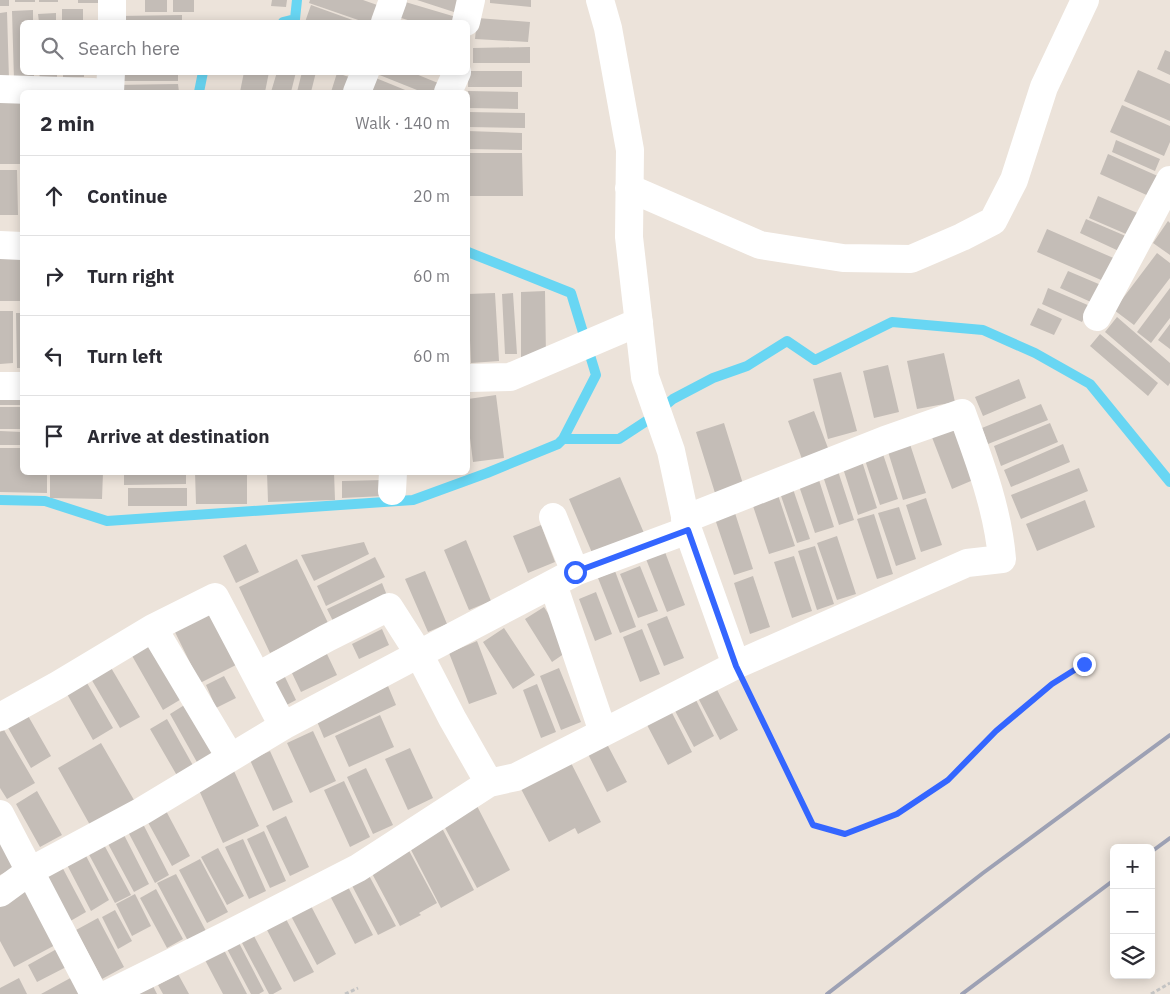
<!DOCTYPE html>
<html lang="en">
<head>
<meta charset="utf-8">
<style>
	body { margin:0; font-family:"IBM Plex Sans",sans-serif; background:#f2f2f3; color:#2b2b33 }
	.controls { position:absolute; right:15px; bottom:15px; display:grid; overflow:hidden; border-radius:8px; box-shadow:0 2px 12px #0003 }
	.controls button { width:45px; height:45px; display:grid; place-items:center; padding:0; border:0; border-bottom:1px solid #e1e1e2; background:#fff; color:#2b2b33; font:25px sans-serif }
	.stop { position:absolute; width:15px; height:15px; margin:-11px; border:4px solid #3466ff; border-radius:50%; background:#fff }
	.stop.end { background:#3466ff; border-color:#fff; box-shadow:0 1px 5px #0008 }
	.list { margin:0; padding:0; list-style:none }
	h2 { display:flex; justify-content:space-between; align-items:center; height:65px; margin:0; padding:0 20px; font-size:21px }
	h2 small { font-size:16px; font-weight:400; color:#7c7c81 }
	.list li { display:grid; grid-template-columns:32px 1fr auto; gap:15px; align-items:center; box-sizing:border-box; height:80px; padding:0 20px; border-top:1px solid #e1e1e2 }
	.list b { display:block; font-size:19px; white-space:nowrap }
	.list em { font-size:16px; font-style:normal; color:#7c7c81 }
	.icon { flex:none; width:28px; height:28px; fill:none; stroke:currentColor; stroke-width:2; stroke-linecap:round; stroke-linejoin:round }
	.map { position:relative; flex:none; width:1170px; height:994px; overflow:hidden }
	.search { position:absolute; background:#fff; box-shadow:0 2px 12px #0003; left:20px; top:20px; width:450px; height:55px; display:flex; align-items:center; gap:12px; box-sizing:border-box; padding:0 18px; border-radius:8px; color:#7c7c81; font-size:19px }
	.panel { position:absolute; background:#fff; box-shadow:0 2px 12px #0003; left:20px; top:90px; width:450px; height:385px; border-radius:8px }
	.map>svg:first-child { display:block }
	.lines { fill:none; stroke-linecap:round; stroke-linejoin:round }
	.stream { stroke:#68d6f3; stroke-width:10 }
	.building { fill:#c4bdb7 }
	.path { stroke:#c3c3c3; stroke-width:3; stroke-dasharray:4 2.5; stroke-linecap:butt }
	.minor { stroke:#fff; stroke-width:28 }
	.rail { stroke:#9da1b4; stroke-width:4 }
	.route { stroke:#3466ff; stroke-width:6 }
</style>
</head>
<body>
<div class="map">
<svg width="1170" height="994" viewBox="0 0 1170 994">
	<rect width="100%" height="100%" fill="#ece3da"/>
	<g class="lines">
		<path class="stream" d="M283,22L295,19L297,0
			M199,92L203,72
			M563,439H619L648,420L673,399L713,378L747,366L787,341L815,360L892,322L983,330L1035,353L1090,384L1170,482
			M0,500L45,501L107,521L413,500L487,473L558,444L563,439L596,375L571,293L468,252"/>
	</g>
	<path class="building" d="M0,0H9V6H0Z
		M15,0H35V2H15Z
		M39,0H58V2H39Z
		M78,0H102V3H78Z
		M145,0H167V12H145Z
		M173,0H194V12H173Z
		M272,0H287L286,7L271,6Z
		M310,0H363L380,6L373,22H364L309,3Z
		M417,0H461L457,13Z
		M490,0H531V7L490,3Z
		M402,1L456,17L455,22H414L398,17Z
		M311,5L358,22H305Z
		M62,9H83V22H62Z
		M33,10V22H22V72H34V80H14L12,11Z
		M7,12L9,79H0V13Z
		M56,13V22H39L38,14Z
		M182,15V22H119V16Z
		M477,18L530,22L528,42L475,39Z
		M530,47V63H473V48Z
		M1165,50L1170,52V75L1157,69Z
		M1138,70L1170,84V121L1124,101Z
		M468,71H522V87H468Z
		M39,72H57V79H40Z
		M63,72H84V77L63,78Z
		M117,72H178V81H117Z
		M244,72H269L265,92H240Z
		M277,72H296L291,92H271Z
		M302,72H316L311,92H297Z
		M372,72H411L438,83L434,92H422Z
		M337,73L352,78L347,92H331Z
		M371,76L410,92H367Z
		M178,84L179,92H115V85Z
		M468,91L518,92V109L468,108Z
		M0,103H21V164H0Z
		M1122,105L1170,126V142L1164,156L1110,132Z
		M468,112L525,113V128L468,127Z
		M468,131L522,133V150L468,149Z
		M1116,140L1160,159L1155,171L1112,152Z
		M468,153H522L523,196H468Z
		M1108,154L1160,177L1151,197L1100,174Z
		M0,170H17L18,215H0Z
		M1098,196L1142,215L1133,237L1089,218Z
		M1086,219L1128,237L1121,252L1080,233Z
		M1168,221L1170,223V255L1153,243Z
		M1047,229L1118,260L1108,283L1037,252Z
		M0,250H22V301H0Z
		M1157,253L1170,263V278L1134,325L1114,310Z
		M1068,271L1101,285L1093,303L1060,288Z
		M1048,288L1090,306L1082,322L1042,304Z
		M1170,288V318L1151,343L1137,332Z
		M545,291L546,357H521V292Z
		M495,293L499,361L471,363L468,294Z
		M513,293L517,354H505L502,294Z
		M1038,308L1062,319L1054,335L1030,325Z
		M0,311H13V363L0,364Z
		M16,313H22V368H17Z
		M1117,317L1170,363V383L1168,386L1105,332Z
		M1170,324V349L1158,340Z
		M1100,334L1158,383L1148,396L1090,346Z
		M944,353L955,402L917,409L907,361Z
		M888,365L899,412L874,418L863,371Z
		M841,372L857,431L828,439L813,379Z
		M1019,379L1026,398L983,416L975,397Z
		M0,388L22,389V405H0Z
		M496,395L504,458L473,462L468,422V399Z
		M1041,404L1048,420L988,444L982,428Z
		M0,407H22V429H0Z
		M814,411L828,448L802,459L788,421Z
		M953,417L978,478L952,489L928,427Z
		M724,423L743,484L715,493L696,432Z
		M1050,423L1058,442L1001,466L994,446Z
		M0,431L22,432V445H0Z
		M907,435L926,493L903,500L885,442Z
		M1063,444L1070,462L1011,487L1004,470Z
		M0,448H22V472H47V493L0,492Z
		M882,451L898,499L880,505L864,457Z
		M860,455L877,508L858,515L841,462Z
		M837,468L854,520L839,525L822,473Z
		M1079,468L1088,491L1021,519L1011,495Z
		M50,472H103L102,499L50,498Z
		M195,472H247V504H196Z
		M267,472H334L335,500L268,502Z
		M124,474H186V484L124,485Z
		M620,477L647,540L596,562L569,499Z
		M818,477L834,527L815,533L798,483Z
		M383,480L384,496L342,498V481Z
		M792,486L810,539L797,543L779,490Z
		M128,488H187V506H128Z
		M777,492L795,546L769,554L751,500Z
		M926,498L942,545L921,552L906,505Z
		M1085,500L1095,527L1037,551L1026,524Z
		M899,507L916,559L896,566L878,513Z
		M735,513L753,569L734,575L715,519Z
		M874,514L893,574L877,579L857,519Z
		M541,525L555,562L528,573L513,536Z
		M837,536L856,594L837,600L817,543Z
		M466,540L491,601L469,610L444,550Z
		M364,542L369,554L314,581L301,555Z
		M246,544L259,572L236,583L223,556Z
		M815,546L834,604L817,610L798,551Z
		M665,552L685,605L667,612L646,559Z
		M794,556L812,611L792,618L774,562Z
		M375,557L385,577L326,606L317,586Z
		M297,559L329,625L270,653L239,587Z
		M640,566L658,611L638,618L620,574Z
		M425,571L447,624L428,632L405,579Z
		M615,571L636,627L620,633L598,578Z
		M753,576L770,627L750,634L734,583Z
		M382,583L388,598L334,623L327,609Z
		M596,592L612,634L595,641L579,599Z
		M544,607L571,649L552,662L525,619Z
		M212,611L238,664L200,683L174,630Z
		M667,616L684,658L664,666L647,624Z
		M504,628L535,675L513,689L483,642Z
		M382,629L389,645L359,659L352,644Z
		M642,629L660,674L640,682L623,637Z
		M477,641L497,694L469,704L449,653Z
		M151,642L183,698L163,710L131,654Z
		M327,654L337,675L301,692L291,671Z
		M110,666L140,717L120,728L90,677Z
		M559,668L581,722L561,730L540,676Z
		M284,675L296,700L281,708L270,683Z
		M224,676L236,698L216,708L206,685Z
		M87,683L113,728L93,740L67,694Z
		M537,684L556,732L541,738L523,690Z
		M714,684L738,730L720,740L696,694Z
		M388,686L396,705L324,738L316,719Z
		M693,694L714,736L694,747L672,705Z
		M186,704L214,754L198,764L170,714Z
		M670,709L692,752L668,765L646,723Z
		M27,714L51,756L31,768L7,726Z
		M380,715L394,747L349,767L335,736Z
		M167,719L195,769L179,779L150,729Z
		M4,730L35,783L7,799L0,788V732Z
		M313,731L336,781L310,793L287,743Z
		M101,743L134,800L90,825L58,768Z
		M607,744L627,782L607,792L588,754Z
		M410,748L433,798L408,810L385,759Z
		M270,751L293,802L273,811L250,760Z
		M568,757L601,822L578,834L575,828L549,842L520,787Z
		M366,768L393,825L373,834L347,777Z
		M234,771L259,826L223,843L198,788Z
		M344,781L370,837L350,847L324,790Z
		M37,791L62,835L40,847L16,804Z
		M477,806L510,870L477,888L443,824Z
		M164,807L190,856L172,866L145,817Z
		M286,816L309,867L290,876L266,826Z
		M141,820L169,875L155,883L126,828Z
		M441,826L474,890L441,908L408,844Z
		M122,831L149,884L134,892L106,840Z
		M264,831L286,881L270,888L247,839Z
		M0,839L16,867L0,875Z
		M243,839L266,891L249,899L225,847Z
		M102,841L131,895L115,903L86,849Z
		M406,845L437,903L419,913L421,915L400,926L368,866Z
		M218,848L244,896L227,905L201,857Z
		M83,850L109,900L91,911L64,859Z
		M200,859L228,912L207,923L179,870Z
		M60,863L86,912L67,923L41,873Z
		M365,868L396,926L378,935L348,878Z
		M176,874L206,931L188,941L157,883Z
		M346,883L373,935L355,944L328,892Z
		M29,887L59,943L14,967L0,941V902Z
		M156,889L183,939L167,948L140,898Z
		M135,894L151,926L132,936L116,904Z
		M311,906L336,954L317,965L291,916Z
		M115,910L132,941L118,949L102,917Z
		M98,918L124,967L102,979L76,930Z
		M286,919L314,972L294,982L267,930Z
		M253,934L282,989L273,994H269L241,941Z
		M238,941L264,991L259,994H251L226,947Z
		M62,946L72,964L37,982L28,965Z
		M224,950L247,994H223L205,960Z
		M178,974L189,994H163L158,985Z
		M76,975L86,994H41Z
		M19,978L27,994H0V988Z
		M152,984L157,994H134Z"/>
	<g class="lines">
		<path class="path" d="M749,693L813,825L845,834L897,814L948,780L996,731L1052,684L1084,665
			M345,994L358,988
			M1151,994L1170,983"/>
		<path class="minor" d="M600,0L608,28L630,150L629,237L645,377L671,451L688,530L736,665
			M112,22V0
			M385,22L393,0
			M466,22L471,0
			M0,89L93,92
			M110,92L111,72
			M357,92L365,72
			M448,92L457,72
			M629,188L760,245L843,258L911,259L962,237L993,221L1014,180L1044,87L1085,0
			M0,245L22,246
			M1097,317L1170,180
			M468,378L510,377L639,322
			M0,386H22
			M392,491L393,472
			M553,517L575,572
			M553,584L603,732
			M153,628L230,757
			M258,676L327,638L389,607L419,654L452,718L489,783
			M0,717L58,685L153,628L215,597L283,726
			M0,814L94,994
			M0,893L30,871L142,811L283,726L419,654L575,572L688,530
			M108,994L225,936L358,868L489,783L516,777L736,665L967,563L1002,559C998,509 979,460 962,413L885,440L685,519"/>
		<path class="rail" d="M1151,852L1170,838
			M827,994L983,873L1170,735
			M962,994L1114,880"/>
	</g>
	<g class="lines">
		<path class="route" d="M575,572L688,530L736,666L813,825L845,834L897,814L948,780L996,731L1052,684L1084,664"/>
	</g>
</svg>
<div class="controls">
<button>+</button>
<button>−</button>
<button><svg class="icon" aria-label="layers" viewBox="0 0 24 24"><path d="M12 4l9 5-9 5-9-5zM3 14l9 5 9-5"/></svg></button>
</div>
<div class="stop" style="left:575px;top:572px"></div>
<div class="stop end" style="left:1084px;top:664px"></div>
<div class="search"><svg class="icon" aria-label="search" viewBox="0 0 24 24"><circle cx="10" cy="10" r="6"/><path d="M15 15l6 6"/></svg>Search here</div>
<section class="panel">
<h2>2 min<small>Walk · 140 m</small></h2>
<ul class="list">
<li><svg class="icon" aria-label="ahead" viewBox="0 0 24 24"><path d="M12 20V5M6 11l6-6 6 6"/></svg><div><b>Continue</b></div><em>20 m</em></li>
<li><svg class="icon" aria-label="right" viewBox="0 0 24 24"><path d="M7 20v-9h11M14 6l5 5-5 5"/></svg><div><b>Turn right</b></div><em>60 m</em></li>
<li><svg class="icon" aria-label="left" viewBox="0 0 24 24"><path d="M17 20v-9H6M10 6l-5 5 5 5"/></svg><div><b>Turn left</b></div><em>60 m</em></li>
<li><svg class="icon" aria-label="arrive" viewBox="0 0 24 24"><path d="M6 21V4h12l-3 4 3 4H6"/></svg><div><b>Arrive at destination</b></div></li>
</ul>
</section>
</div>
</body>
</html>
